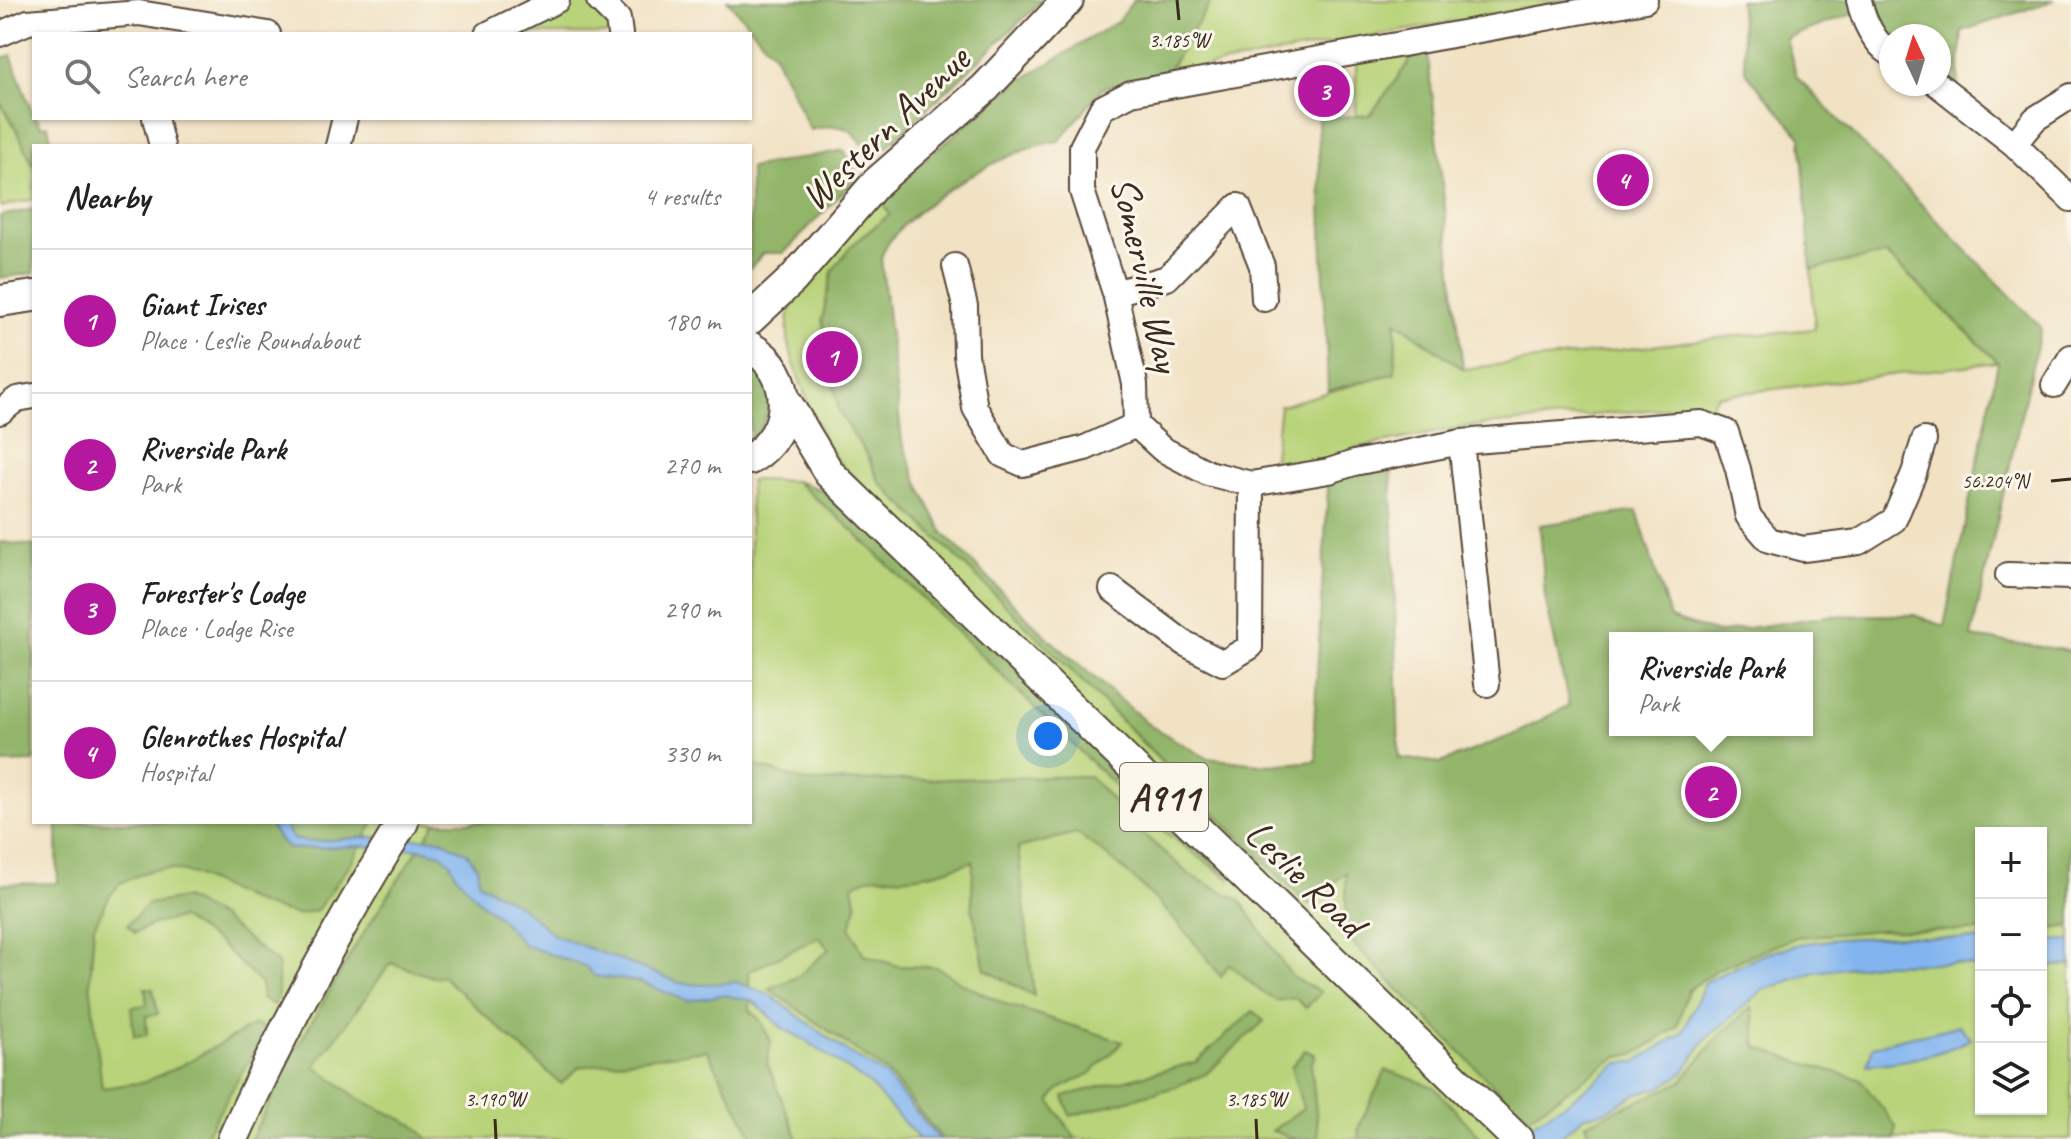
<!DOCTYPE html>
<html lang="en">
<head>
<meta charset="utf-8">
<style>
	body { margin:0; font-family:Caveat,sans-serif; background:#f2f2f2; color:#222 }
	.controls { position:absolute; right:24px; bottom:24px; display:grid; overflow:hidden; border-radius:0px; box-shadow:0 2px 6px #0004 }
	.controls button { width:72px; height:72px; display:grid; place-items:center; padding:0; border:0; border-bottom:2px solid #e0e0e0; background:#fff; color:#222; font:40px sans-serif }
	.compass { position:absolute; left:1879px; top:24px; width:72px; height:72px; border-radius:50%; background:#fff; box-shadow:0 2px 6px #0004; rotate:356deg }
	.you { position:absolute; left:1048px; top:736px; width:28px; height:28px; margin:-20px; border:6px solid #fff; border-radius:50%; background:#1a73e8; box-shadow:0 0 0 12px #1a73e833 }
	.badge { display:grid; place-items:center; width:52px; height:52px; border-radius:50%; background:#b5179e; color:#fff; font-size:26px; font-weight:700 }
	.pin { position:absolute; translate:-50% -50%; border:4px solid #fff; box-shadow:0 2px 8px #0006 }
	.popup { position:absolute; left:1609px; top:632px; width:204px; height:104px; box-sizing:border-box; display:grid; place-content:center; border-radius:0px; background:#fff; filter:drop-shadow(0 2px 6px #0005); font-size:26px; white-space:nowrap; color:#767676 }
	.popup b { font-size:30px; color:#222 }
	.popup::after { content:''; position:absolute; left:50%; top:100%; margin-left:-16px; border:16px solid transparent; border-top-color:#fff }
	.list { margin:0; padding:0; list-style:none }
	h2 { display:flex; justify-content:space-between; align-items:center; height:104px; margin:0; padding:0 32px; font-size:34px }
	h2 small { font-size:26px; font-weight:400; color:#767676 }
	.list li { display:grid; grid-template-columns:52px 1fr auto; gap:24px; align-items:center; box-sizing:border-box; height:144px; padding:0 32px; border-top:2px solid #e0e0e0 }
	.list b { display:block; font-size:30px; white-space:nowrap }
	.list p { margin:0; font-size:26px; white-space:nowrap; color:#767676 }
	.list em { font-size:26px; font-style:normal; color:#767676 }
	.icon { flex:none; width:44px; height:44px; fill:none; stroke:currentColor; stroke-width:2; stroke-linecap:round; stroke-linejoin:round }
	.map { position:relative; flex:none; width:2071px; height:1139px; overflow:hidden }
	.search { position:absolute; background:#fff; box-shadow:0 2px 6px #0004; left:32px; top:32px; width:720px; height:88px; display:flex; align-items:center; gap:20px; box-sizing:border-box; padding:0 28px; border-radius:0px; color:#767676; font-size:30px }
	.panel { position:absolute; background:#fff; box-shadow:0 2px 6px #0004; left:32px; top:144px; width:720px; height:680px; border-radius:0px }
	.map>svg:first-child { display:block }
	.green { fill:#b8d379; stroke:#7a7e4c; stroke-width:2; fill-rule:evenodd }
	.forest { fill:#92b569; stroke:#667044; stroke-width:2; fill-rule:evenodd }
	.water { fill:#82b5ef; stroke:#5e7086; stroke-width:2 }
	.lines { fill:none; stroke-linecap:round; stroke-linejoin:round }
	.minor-casing { stroke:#564637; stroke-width:28 }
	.major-casing { stroke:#564637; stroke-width:34 }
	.minor { stroke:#fff; stroke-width:24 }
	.major { stroke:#fff; stroke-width:30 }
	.ticks { fill:none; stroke:#3b2a1e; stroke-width:3 }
	.labels { text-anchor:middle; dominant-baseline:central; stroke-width:6; stroke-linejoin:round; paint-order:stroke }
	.shield { fill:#fbf7ec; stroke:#75685c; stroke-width:2 }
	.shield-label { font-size:38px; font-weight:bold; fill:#3b2a1e }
	.street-label { font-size:40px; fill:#3b2a1e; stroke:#fbf7ec }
	.ticks-label { font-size:20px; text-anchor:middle; fill:#3b2a1e; stroke:#fbf7ec; stroke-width:6; stroke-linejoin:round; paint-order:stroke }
</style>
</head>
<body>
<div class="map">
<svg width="2071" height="1139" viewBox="0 0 2071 1139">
	<rect width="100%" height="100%" fill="#fbf7ec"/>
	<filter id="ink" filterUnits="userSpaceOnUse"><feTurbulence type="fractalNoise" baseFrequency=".0125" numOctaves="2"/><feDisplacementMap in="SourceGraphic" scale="16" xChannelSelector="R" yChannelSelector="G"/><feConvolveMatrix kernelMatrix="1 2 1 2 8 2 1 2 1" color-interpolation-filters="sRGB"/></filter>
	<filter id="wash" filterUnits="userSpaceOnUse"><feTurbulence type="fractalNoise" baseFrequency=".006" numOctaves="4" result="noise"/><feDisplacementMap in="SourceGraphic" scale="32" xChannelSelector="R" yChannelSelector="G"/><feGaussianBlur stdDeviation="1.8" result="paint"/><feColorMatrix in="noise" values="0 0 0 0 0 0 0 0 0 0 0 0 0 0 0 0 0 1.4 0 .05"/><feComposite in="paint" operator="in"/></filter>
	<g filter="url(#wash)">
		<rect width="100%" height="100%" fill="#f1e2c4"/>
		<path class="green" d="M557,0H599L620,34H488Z
			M1212,0H1573L1166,74Z
			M1426,39L1370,115H1356V52Z
			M0,102L17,130L34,167V199L0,207Z
			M878,198L890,214L850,247L826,339L836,359L834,386L880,483L1034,632L1167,768L1308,904L1354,753L1441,763L1518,733L1569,705L1615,730H1807V638H1647L1670,618L1717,633L1828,616L1914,615L1971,638L2071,651V1139H0V964L58,884L57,822H750V480L795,481L847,525L1158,827L833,455C822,436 814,417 806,397C793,362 777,328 797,293ZM1981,833H2041V1109H1981Z
			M1886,254L1998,362L1717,396L1710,408L1691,406L1464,427L1355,448L1328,461L1272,472L1280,406L1395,373L1396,321L1463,369L1726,337L1815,329L1811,269Z"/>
		<path class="forest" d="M727,0H1043L875,158C867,152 864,146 858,138C846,122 827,126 810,130L774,54Z
			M1134,0H1212L1166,74L1103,88L1059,141C1011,146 896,210 881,258L902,441L920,487L944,534L1048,638L1151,726L1207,758L1268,765L1317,761L1314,726L1329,471L1391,456L1399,758L1441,763L1518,733L1569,705L1545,597L1540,525L1637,511L1670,618L1717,633L1828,616L1914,615L1944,626L1998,362L1887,254L1811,269L1801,137L1746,73L1739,0H2055L1962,31L1957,97L1939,84V36H1891V54L1861,11L1786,38L1797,77L2041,327L1971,637L2071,651V926L2041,930V833H1981V931L1882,930L1796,937L1716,970L1688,990L1677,1027L1637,1053L1615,1058L1526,1119L1346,936V872L1309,905C1164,766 1025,621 880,483L870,460L839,412L834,386L836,359L826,339L822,320L832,272L850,247L890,214L878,198L1018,82L1117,22ZM1615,638H1807V730H1615Z
			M1426,39L1463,369L1396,321L1395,373L1328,391L1318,118L1370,115Z
			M11,55L34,118H37L41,126L48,125L52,146H34V167L17,130L0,102V59Z
			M844,150L858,176L784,253H764L750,268V168Z
			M34,209V273L0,278V216Z
			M750,362C778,381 774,419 750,440Z
			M795,481L845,497L1231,880L1158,827L847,525Z
			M0,542L34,546V762L0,763Z
			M750,764L807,782L1090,776L1143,834L1191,876L1240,900L1292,977L1321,992L1306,1008L1295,998L1277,1001L1260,991L1229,964L1221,977C1182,923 1131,870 1076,833L1018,848L1034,996L985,969L972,907L973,861C953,868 931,875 910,877C883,880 881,869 853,885L857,906L850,927L864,955L898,966L937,967L963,984L1005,1004L1123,1042L1090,1074L1059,1089L1050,1101L1076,1139H942L888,1073L769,989L799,976L829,949L819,937L749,971L750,1010L760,1020L771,1041L767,1063L798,1139H754L707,1050L579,1067L561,1084L442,976L433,977L391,963L315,1066L359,1099L414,1125L428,1139H251L295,1051L357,943L436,822H750Z
			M57,822H374L350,864L317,910L297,915L261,905L193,874L171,869L151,870L120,883L109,897L94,926L90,983L102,1088L145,1082L180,1066L256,1024L267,1030L203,1139H0V884L58,883Z
			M184,898L220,917L278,964V994L275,1005L262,999L261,984L220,944L181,918L153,924L135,933L127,925L148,904Z
			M145,988L153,989L158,1014L146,1016L147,1035L134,1036L131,1007L147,1005Z
			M1752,1006L1757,1047L1793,1060L1860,1079L1896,1126L1895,1139H1592L1585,1124L1681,1082L1717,1038Z
			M1253,1011L1264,1021L1206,1074L1172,1088L1070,1116L1064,1096L1196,1062Z
			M1305,1050L1315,1055L1311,1065L1319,1139H1297L1272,1131L1303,1108L1291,1067Z
			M1386,1070L1434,1087L1482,1139H1358L1359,1126Z"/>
		<path class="water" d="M268,822H283L293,839L308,842L365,837L440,839L468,854L477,867L479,883L519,905L554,935L680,983L701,985L736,982L770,995L845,1050L885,1075L939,1139H919L869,1084L805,1040L782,1028L753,1001L723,995L687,1001L640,982L594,976L587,967L524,945L501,919L479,901L456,875L450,862L441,854L420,849L362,846L289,849L280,841Z
			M1901,936L1981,940V967L1952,963L1876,964L1815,972L1763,990L1705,1040L1682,1074L1659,1088L1638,1093L1607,1111L1585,1116L1557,1139H1507L1571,1100L1619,1063L1636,1062L1682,1033L1706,981L1765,954L1799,944L1838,939Z
			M2071,940V965L2041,967V941Z
			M1959,1025L1971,1039C1938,1056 1903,1062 1867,1065L1873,1047C1901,1036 1930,1035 1959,1025Z"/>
	</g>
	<g filter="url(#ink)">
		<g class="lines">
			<defs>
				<path id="minor" d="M599,0L618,19L620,34
					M1645,0L1131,93L1102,108L1082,147V191L1115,293L1135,384L1136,425L1162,449L1208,473L1251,484L1329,471L1354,463L1461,442L1701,423L1726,432L1738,469L1748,516L1769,540L1803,549L1859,542L1894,520L1914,473L1924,440
					M1859,0C1863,20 1874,43 1891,54
					M0,34L28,22L139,13L268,34
					M488,34L557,0
					M1937,84L2014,144L2071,199
					M155,118L162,146
					M2014,144L2035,119L2071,96
					M338,146L345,118
					M955,266L965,306L966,355L975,408L1003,455L1023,464L1085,448L1136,425
					M1115,293L1167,278L1238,206L1262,266L1264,299
					M2054,385L2071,357
					M0,412L17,399L34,396
					M1461,442L1487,684
					M2008,575L2071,577
					M1112,589L1184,643L1223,663L1250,647L1251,484"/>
				<path id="major" d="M0,301L34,296
					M750,319L793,279L877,182L985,88L1068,0
					M750,347C795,372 795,433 750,459
					M785,400L829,473L1517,1139
					M233,1139C282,1029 340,924 403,822"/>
			</defs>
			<use href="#minor" class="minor-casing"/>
			<use href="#major" class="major-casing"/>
			<use href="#minor" class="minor"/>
			<use href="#major" class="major"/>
		</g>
	</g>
	<path class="ticks" d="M1177,0L1179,20M2051,481L2071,479M495,1119L496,1139M1256,1119L1257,1139"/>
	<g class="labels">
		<rect class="shield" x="1120" y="763" width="88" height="68" rx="6"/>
		<g class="shield-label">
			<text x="1164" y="797">A911</text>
		</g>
		<g class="street-label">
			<text transform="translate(885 128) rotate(-44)">Western Avenue</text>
			<text transform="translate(1146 274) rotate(77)">Somerville Way</text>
			<text transform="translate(1305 878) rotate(44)">Leslie Road</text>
		</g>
	</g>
	<g class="ticks-label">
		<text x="1179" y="47">3.185°W</text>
		<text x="1995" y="488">56.204°N</text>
		<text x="495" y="1106">3.190°W</text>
		<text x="1256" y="1106">3.185°W</text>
	</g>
</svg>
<div class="controls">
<button>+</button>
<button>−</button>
<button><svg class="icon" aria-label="locate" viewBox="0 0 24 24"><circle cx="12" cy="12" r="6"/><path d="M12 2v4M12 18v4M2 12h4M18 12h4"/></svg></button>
<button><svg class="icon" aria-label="layers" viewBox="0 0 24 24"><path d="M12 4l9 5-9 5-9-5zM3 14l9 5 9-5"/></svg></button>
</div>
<svg class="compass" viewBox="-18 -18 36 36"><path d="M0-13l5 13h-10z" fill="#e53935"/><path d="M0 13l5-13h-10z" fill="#767676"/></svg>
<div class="you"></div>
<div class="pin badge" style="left:832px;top:357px">1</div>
<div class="pin badge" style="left:1711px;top:792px">2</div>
<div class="popup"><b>Riverside Park</b>Park</div>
<div class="pin badge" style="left:1324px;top:91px">3</div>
<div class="pin badge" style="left:1623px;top:180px">4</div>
<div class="search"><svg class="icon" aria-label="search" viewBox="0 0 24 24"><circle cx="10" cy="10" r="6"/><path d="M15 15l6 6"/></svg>Search here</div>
<section class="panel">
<h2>Nearby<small>4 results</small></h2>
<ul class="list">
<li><span class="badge">1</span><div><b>Giant Irises</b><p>Place · Leslie Roundabout</p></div><em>180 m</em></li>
<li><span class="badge">2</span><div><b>Riverside Park</b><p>Park</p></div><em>270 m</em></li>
<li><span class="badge">3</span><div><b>Forester's Lodge</b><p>Place · Lodge Rise</p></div><em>290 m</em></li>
<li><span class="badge">4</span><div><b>Glenrothes Hospital</b><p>Hospital</p></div><em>330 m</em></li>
</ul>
</section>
</div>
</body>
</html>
